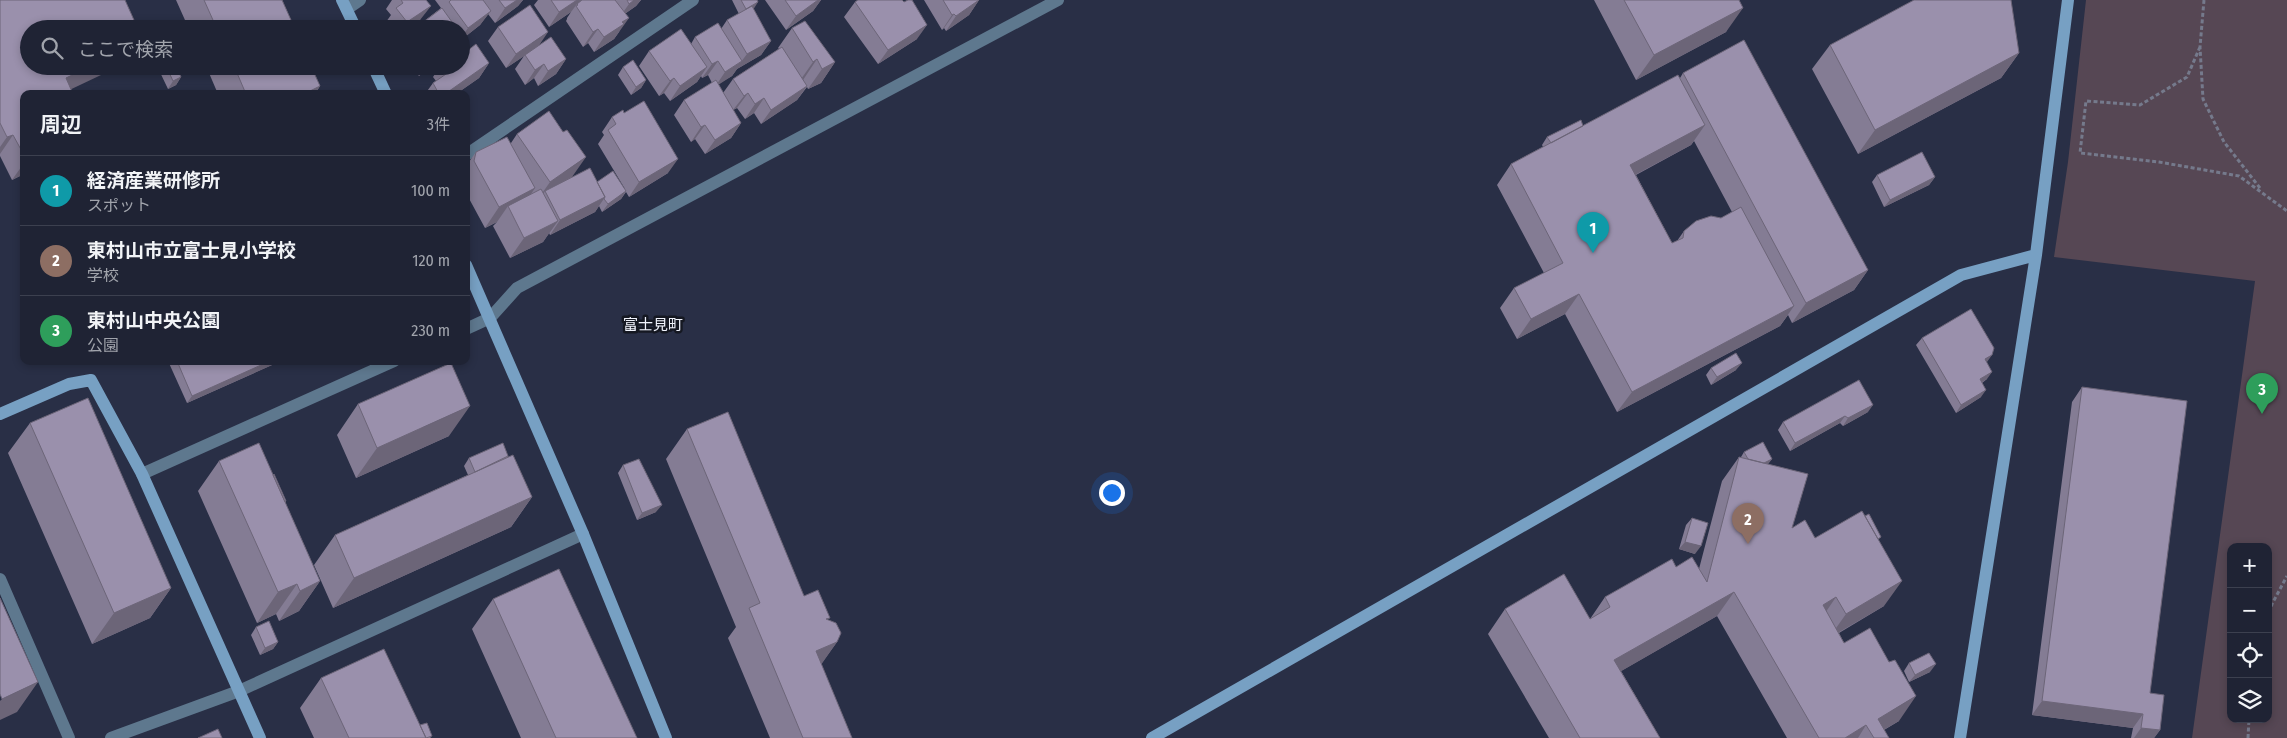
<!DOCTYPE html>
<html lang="ja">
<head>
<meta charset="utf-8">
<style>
	body { margin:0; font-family:"Fira Sans Condensed","Noto Sans JP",sans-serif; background:#272b3c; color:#f1f3f6 }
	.controls { position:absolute; right:15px; bottom:15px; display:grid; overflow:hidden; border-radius:10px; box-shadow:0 2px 8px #0003 }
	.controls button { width:45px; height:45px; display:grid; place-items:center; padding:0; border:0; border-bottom:1px solid #3c404f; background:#1f2334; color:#f1f3f6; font:25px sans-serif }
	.you { position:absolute; left:1111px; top:492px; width:18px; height:18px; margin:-12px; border:4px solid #fff; border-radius:50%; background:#1a73e8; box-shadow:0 0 0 8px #1a73e833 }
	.badge { display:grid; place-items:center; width:32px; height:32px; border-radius:50%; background:#fc9d53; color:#fff; font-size:16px; font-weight:700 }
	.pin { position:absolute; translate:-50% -41px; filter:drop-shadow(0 1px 2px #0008) }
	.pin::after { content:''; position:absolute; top:26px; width:18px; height:15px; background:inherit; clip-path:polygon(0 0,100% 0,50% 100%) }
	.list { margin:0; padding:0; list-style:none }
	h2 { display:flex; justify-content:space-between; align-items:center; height:65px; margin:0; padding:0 20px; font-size:21px }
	h2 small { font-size:16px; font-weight:400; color:#a1a4ac }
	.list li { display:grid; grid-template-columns:32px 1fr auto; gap:15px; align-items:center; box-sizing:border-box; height:70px; padding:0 20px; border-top:1px solid #3c404f }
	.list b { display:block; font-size:19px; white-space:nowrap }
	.list p { margin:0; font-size:16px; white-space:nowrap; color:#a1a4ac }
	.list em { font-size:16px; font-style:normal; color:#a1a4ac }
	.icon { flex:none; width:28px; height:28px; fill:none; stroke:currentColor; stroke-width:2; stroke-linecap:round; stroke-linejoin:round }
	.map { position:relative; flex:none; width:2287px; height:738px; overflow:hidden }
	.search { position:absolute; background:#1f2334; box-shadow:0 2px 8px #0003; left:20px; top:20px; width:450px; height:55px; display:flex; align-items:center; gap:12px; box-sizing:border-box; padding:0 18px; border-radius:28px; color:#a1a4ac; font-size:19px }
	.panel { position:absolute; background:#1f2334; box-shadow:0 2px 8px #0003; left:20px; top:90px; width:450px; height:275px; border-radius:10px }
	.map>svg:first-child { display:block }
	.green { fill:#564754; fill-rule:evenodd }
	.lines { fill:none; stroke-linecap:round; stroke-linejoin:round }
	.path { stroke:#757a8c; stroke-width:3; stroke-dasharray:4 2.5; stroke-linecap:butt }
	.lane { stroke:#5e788e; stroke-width:12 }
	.street { stroke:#5e788e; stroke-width:12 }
	.secondary { stroke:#77a0c3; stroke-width:12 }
	.wall { fill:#847c94; fill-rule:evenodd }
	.shaded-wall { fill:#6c6578 }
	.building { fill:#9a90ac; stroke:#6c6578 }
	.labels { text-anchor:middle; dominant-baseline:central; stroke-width:5; stroke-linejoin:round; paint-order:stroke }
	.quarter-label { font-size:15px; fill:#f1f4fd; stroke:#151822 }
</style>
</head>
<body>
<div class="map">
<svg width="2287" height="738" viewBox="0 0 2287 738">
	<rect width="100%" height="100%" fill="#292f46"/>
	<path class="green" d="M2086,0H2287V738H2192L2255,281L2054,257L2068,162ZM2231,547H2268V719H2231Z"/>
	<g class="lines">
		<path class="path" d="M2204,0L2200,47L2203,99L2224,142L2260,188
			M2200,47L2187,77L2140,105L2086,101L2080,153L2159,162L2239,176L2287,211
			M2268,619L2272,604L2287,576
			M2248,738L2249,719"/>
		<path class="lane" d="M347,9L360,0
			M0,579L69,738
			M111,738L239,691"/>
		<path class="street" d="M466,155L693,0
			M466,329L490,318L517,288L1058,0
			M142,474L394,361
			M239,691L583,534"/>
		<path class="secondary" d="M342,0L356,29
			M373,66L386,94
			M466,265L583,534L666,738
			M0,414L69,384L91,380L142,474L260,738
			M1152,738L1961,275L2036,255
			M1960,738L2036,255L2068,0"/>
	</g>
	<path class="wall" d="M0,0L24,94V174L12,180L0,156Z
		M176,0H282L295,29H189Z
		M392,0H426L420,20L408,29H391L386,22L391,15L386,9Z
		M435,0H523L518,6L495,23L488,14L480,25L461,40V29H414L441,8Z
		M538,0H641L636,6L626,13L619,32L614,39L594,52L588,43L583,47L566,21L567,19V18L571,12L549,27L534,5Z
		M732,0H757L753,9L771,41L761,55L737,69L732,76L718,84L723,93L733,79L779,49L778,48L792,28L835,62L821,83L808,89L807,87L797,100L761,124L754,113L745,119L737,108L733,110L741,123L731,138L705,154L695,139L691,142L674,115L684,100L712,83L708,75L702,78L701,76L697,82L670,101L664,93L659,96L639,66L649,51L691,44L695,37L721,29L727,20L739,14Z
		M765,0H821L813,11L786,30Z
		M924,0H979L969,15L946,31L944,28L942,30Z
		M1594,0H1739L1726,32L1636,80Z
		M855,2L917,39L878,64L844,17Z
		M498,27L538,46L566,59L556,74L538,86L534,78L525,85L515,69L524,56L506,68L488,41Z
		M1830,45L2019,53L2001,78L1858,154L1812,69Z
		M467,51L489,63L479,78L456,94H425L433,83L436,81L433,77L440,66H461Z
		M157,66H176L181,77L176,85L168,89Z
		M206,66H311L320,86L315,94H218Z
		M411,66H432L419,76Z
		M623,67L646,80L641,88L631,95L618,75Z
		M1683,73L1868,270L1854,290L1792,323L1788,315L1780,326L1617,412L1565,314L1517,339L1500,308L1514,288L1544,273L1497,185L1511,164L1543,147L1542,145L1547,137L1583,126L1680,78ZM1694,141L1732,212L1721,218L1684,231L1677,241L1672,243L1636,175L1691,145Z
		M624,113L668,173L629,197L626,192L621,199L602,212L599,206L595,212L550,235L549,233L543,242L510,258L493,226L497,222L485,228L466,193V166L476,152L511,143L517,134L571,177L597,182L625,189L598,144L604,135L602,132L612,117Z
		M1877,175L1935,177L1929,185L1884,207L1872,182Z
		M1922,338L1987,362V379L1982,383L1981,397L1956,413L1916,345Z
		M168,361H281L187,403Z
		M1711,368L1736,370L1711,385L1706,375Z
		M2082,387L2150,693L2160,730L2154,738H2131L2133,728L2032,715L2072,402Z
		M358,404L449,436L356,478L337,435Z
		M1868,412L1843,426L1840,423L1790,451L1778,430L1783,422Z
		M30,423L171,588L150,618L92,644L8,453Z
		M687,429L804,596L828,620L837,642L821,664L852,738H770L728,638L736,627L666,459Z
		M1744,452L1772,459L1768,464L1792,528L1815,538L1879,541L1884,606L1839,633L1844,643L1899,721L1884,730L1889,738H1787L1717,616L1621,671L1660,738H1549L1488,634L1505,609L1590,619L1605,597L1676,567L1699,569L1722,481L1739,457H1741Z
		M508,456L532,497L511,527L333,608L314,565L335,535L468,475L464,466L469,458Z
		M219,461L285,502L320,581L299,611L279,621L276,614L257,623L198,491Z
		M623,465L656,512L637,520L618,473Z
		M1692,518L1695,554L1679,549L1686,525Z
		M493,599L637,738H521L472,629Z
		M256,627L278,642L273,649L260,655L251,635Z
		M1909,663L1930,672L1909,682L1904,671Z
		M321,678L420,725L431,738H314L300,708Z"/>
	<path class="shaded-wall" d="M517,0H523L518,6L495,23L505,8Z
		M577,0H588L578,5L577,4L571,12L549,27L559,12Z
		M634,0H641L636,6L619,18L629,4Z
		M818,0H821L813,11L786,30L796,16Z
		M979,0L969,15L946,31L956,16Z
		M758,2L753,10L741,16L746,9Z
		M431,6L420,20L408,29H402L407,22Z
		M1743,8L1726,32L1636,80L1654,55Z
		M491,11L480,25L461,40V38L468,28Z
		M954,14L944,28L942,30L952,15Z
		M629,18L614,39L594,52L604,37L622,22Z
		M927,25L917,39L878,64L888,50Z
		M598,29L588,43L583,47L593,32Z
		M548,32L538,47L506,68L516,54Z
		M771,41L761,55L737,69L732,76L715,87L725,72L741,62L747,54Z
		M2019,53L2001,78L1858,154L1875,130Z
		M566,59L556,74L538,86L548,71Z
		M817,59L803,80L799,82L813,62Z
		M718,61L708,75L702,78L712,64Z
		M835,62L821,83L808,89L822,69Z
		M489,63L479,78L456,94H445Z
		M544,64L534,78L525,85L535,70Z
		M91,66H120L61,94L66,78Z
		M426,66H432L419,76Z
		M707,67L697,82L670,101L680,86Z
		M181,77L176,85L168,89L173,81Z
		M674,78L664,93L659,96L670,81Z
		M646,80L641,88L631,95L636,87Z
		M320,86L315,94H304Z
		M807,86L797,100L761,124L771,110Z
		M748,93L737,108L733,110L744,96Z
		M764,98L754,113L745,119L755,104Z
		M741,123L731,138L705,154L715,140Z
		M705,125L695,139L691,142L701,127Z
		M1705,125L1691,145L1616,185L1630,165Z
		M13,135L0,154V147L7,137Z
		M586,157L572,177L545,191L539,201L536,202L550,182Z
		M678,159L668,173L629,197L639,182Z
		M24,163V174L12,180Z
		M1935,177L1929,185L1884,207L1890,200Z
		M535,188L521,209L508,206L497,222L485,228L499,207Z
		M626,191L621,199L602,212L608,204Z
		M605,197L595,212L550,235L560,220Z
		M558,221L543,242L510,258L524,238Z
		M1868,270L1854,290L1792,323L1806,303Z
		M1579,294L1565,314L1517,339L1531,319Z
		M1794,306L1780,326L1617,412L1632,392Z
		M1992,355L1987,362L1985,359Z
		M270,361H281L187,403L192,396Z
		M1742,363L1736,370L1711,385L1717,377Z
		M1992,372L1987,379L1974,387L1980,379Z
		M1986,390L1981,397L1956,413L1961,405Z
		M1873,405L1868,412L1843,426L1848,418Z
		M470,406L449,436L356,478L377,448Z
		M1845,416L1840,423L1790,451L1795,443Z
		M1772,459L1766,466L1752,469Z
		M532,497L511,527L333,608L354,578Z
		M662,505L656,512L637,520L642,513Z
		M1685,542L1701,546L1695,554L1679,549Z
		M320,581L299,611L279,621L300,591Z
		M1902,581L1884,606L1829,638L1846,614Z
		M297,584L276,614L257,623L278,592Z
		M171,588L150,618L92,644L114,613Z
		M1734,592L1717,616L1597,685L1614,660Z
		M1836,597L1819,622L1823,605Z
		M278,642L273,649L260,655L265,648Z
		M837,642L816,672V651Z
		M1936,664L1930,672L1909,682L1915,675Z
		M38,682L17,712L0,720V701L2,699Z
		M1916,696L1899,721L1873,736L1878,719Z
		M2042,701L2143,714L2133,728L2032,715Z
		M1866,725L1858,738H1845Z
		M2141,728L2160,730L2154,738H2134Z"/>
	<path class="building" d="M0,0H125L138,29H29V66H91L66,78L73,94H24V155L13,135L7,137L0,123Z
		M204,0H282L295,29H217Z
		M401,0H426L431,6L407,22L396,8L403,3Z
		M451,0H483L491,11L468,28L449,2Z
		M499,0H517L505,8Z
		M551,0H577L559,12Z
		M582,0H615L629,18L622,22L624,24L604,37L598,29L593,32L576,6L578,5L577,4Z
		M627,0H634L629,4Z
		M741,0H757L758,2L746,9Z
		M785,0H818L796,16Z
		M858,0H902L904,2L908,0H912L927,25L888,50L855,2Z
		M943,0H979L956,16L954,14L952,15Z
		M1624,0H1739L1743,8L1654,55Z
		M1914,0H2011L2019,53L1875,130L1830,45Z
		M530,5L548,32L516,54L498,27Z
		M752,6L771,41L747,54L727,20Z
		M442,8L457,29H414Z
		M805,21L835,62L822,69L817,59L813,62L792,28Z
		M718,23L742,61L725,72L718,61L712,64L695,37Z
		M681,29L707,67L680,86L674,78L670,81L649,51Z
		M551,37L566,59L548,71L544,64L535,70L525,55Z
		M1744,40L1868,270L1806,303L1683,73Z
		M476,44L489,63L445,94H439L433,83L449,72L446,66H461V47L464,46L467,51Z
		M782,47L807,86L771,110L764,98L755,104L748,93L744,96L733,79Z
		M633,60L646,80L636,87L623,67Z
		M166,66H176L181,77L173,81Z
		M234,66H311L320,86L304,94H246Z
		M1678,75L1705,125L1630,165L1672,243L1683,238L1684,231L1696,221L1711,216L1721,218L1741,207L1794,306L1632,392L1579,294L1531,319L1514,288L1563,263L1511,164Z
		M716,80L741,123L715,140L705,125L701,127L684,100Z
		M644,101L678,159L639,182L608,130L616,124L612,117L623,110L624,113Z
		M549,111L563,132L567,130L586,157L550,182L517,134Z
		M1581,120L1583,126L1551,143L1547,137Z
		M507,137L535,188L499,207L474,161L476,152Z
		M1922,152L1935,177L1890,200L1877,175Z
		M590,168L605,197L560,220L545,191Z
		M613,171L626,191L608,204L604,199L605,197L597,182Z
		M541,189L558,221L524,238L508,206Z
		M1971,309L1994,348L1992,355L1985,359L1992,372L1980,379L1986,390L1961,405L1922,338Z
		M1736,353L1742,363L1717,377L1711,368Z
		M177,361H270L192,396Z
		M451,363L470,406L377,448L358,404Z
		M1859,380L1873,405L1848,418L1845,416L1795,443L1783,422Z
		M2082,387L2187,401L2150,693L2164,695L2160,730L2141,728L2143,714L2042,701Z
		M88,398L171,588L114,613L30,423Z
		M728,412L804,596L818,590L830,618L826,619L836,623L841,633L837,642L816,651L852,738H803L749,608L760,603L687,429Z
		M1763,442L1772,459L1764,463L1748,459L1744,452Z
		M259,443L320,581L300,591L297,584L278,592L219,461Z
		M503,443L508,456L475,472L469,458Z
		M513,455L532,497L354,578L335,535Z
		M1739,457L1808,474L1792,528L1805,520L1815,538L1862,511L1902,581L1846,614L1836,597L1823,605L1844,643L1870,628L1889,662L1895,660L1916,696L1878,719L1889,738H1874L1866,725L1845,738H1819L1734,592L1614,660L1660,738H1580L1505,609L1564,574L1590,619L1610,607L1605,597L1672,559L1676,567L1692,557L1707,582Z
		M639,459L662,505L642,513L623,465Z
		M274,474L286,501L285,502L273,475Z
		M1869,514L1881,537L1878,539L1865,516Z
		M1692,518L1708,523L1701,546L1685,542Z
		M559,569L637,738H556L493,599Z
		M0,598L38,682L2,699L0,694Z
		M269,621L278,642L265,648L256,627Z
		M384,649L426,738H349L321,678Z
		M1929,653L1936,664L1915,675L1909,663Z
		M427,723L432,736L426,738L420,725Z
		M218,729L222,738H198Z"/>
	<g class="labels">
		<g class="quarter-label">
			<text x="653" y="325">富士見町</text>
		</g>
	</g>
</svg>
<div class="controls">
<button>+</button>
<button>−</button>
<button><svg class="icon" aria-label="locate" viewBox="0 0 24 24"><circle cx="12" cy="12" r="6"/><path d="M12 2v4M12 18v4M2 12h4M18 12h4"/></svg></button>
<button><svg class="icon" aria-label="layers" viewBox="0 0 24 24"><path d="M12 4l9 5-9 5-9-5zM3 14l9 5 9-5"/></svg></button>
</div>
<div class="you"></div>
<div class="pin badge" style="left:1593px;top:253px;background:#0f9aa8">1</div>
<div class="pin badge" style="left:1748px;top:544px;background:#8d6e63">2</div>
<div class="pin badge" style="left:2262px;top:414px;background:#2e9e5b">3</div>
<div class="search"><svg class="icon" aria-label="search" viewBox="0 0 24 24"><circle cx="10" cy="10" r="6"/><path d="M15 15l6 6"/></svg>ここで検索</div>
<section class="panel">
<h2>周辺<small>3件</small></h2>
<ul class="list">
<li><span class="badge" style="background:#0f9aa8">1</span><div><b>経済産業研修所</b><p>スポット</p></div><em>100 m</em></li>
<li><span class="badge" style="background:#8d6e63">2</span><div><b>東村山市立富士見小学校</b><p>学校</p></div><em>120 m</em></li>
<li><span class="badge" style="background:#2e9e5b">3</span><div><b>東村山中央公園</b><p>公園</p></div><em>230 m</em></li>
</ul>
</section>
</div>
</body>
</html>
